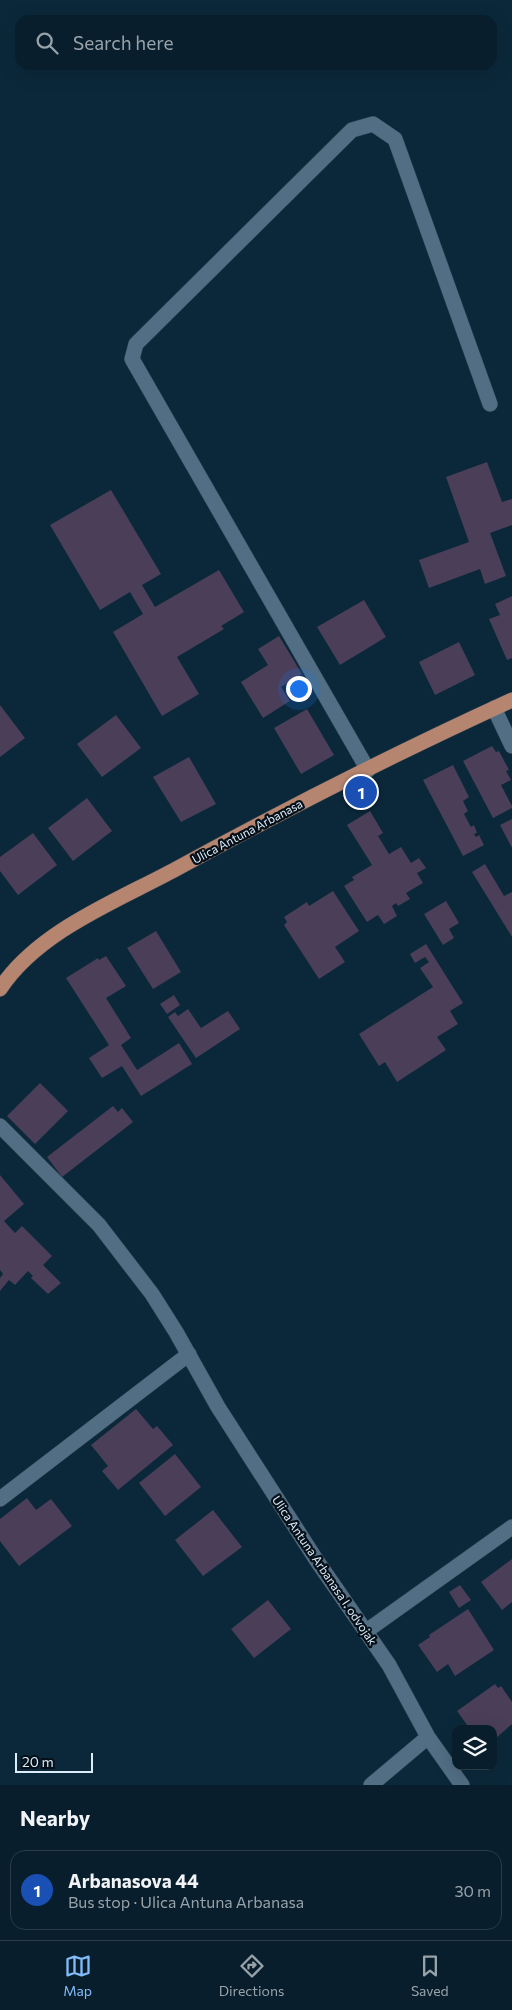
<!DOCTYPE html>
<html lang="en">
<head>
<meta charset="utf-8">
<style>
	body { margin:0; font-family:Commissioner,sans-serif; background:#112734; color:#f1f3f6 }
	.controls { position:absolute; right:15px; bottom:15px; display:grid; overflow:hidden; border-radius:10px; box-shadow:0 5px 20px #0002 }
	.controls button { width:45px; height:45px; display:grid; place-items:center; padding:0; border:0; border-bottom:1px solid #293c48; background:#081e2c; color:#f1f3f6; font:25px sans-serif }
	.scale { position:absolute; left:15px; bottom:12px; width:78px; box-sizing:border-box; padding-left:5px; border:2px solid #dcecf9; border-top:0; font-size:14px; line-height:18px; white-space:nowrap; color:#dcecf9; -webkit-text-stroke:4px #050f18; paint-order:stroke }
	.you { position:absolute; left:298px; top:688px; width:18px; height:18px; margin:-12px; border:4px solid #fff; border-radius:50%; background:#1a73e8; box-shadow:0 0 0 8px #1a73e833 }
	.badge { display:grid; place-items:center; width:32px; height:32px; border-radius:50%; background:#82bcfa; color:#fff; font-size:16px; font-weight:700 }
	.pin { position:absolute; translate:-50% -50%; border:2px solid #fff; box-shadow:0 1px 5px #0006 }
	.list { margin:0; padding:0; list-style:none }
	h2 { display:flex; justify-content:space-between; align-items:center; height:65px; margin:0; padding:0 20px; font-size:21px }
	h2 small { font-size:16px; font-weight:400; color:#98a2a9 }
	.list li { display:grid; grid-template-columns:32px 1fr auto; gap:15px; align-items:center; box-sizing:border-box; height:80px; margin:0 10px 10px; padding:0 10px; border:1px solid #293c48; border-radius:15px }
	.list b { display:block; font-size:19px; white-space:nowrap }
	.list p { margin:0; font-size:16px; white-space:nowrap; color:#98a2a9 }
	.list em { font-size:16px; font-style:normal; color:#98a2a9 }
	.icon { flex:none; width:28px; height:28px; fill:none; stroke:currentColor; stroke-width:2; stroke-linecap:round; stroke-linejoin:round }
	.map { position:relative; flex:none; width:512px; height:1785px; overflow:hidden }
	.search { position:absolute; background:#081e2c; box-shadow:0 5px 20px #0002; left:15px; right:15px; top:15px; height:55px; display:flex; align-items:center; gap:12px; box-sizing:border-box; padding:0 18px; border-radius:15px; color:#98a2a9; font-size:19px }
	.sheet { height:155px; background:#081e2c }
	nav { display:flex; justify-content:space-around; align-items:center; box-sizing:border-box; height:70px; border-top:1px solid #293c48; background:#081e2c; font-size:14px; color:#98a2a9 }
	nav a { display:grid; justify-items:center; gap:2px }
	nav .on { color:#82bcfa }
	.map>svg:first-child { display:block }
	.building { fill:#4a3e59 }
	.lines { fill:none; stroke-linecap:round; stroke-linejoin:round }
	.minor-casing { stroke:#30404d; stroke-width:16 }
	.major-casing { stroke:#30404d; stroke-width:16 }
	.minor { stroke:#516e84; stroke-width:15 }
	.major { stroke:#b58570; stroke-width:15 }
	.labels { text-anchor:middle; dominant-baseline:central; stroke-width:4.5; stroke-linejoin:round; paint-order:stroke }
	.street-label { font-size:12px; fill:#dcecf9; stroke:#050f18 }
</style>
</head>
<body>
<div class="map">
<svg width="512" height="1785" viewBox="0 0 512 1785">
	<rect width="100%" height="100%" fill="#0b283a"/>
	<path class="building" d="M487,462L502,502L512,499V525L490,533L506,576L485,584L480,569L429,588L419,560L469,542L446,477Z
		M111,490L161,574L142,585L155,607L219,570L244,612L221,626L224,629L177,657L199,694L162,716L113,632L143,614L130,592L100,610L50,525Z
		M512,596V658L507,660L489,619L500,615L495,604Z
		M364,600L386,637L340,665L317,627Z
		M279,636L302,674L281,687L290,701L263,718L241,682L268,665L258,649Z
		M459,642L475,675L435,695L419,662Z
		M0,705L25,738L0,757Z
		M307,709L334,755L301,774L274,728Z
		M116,715L141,748L102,777L77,744Z
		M492,746L496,752L499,751L509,770L506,771L511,780L501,785L512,806V808L493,818L463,761Z
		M189,757L216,804L181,822L153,777Z
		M453,765L469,797L463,801L468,811L464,814L471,827L474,825L477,833L474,834L476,837L479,835L484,845L463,856L423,780Z
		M87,798L112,831L73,861L48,828Z
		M370,811L383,833L378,836L389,854L401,847L411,863L419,858L426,868L417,873L423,883L406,893L410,899L398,906L396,903L392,906L397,916L384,924L378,915L367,922L344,886L354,880L352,877L372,865L347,825Z
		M512,819V848L500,825Z
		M33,833L57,865L18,895L0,871V857Z
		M485,864L504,896L512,892V937L472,872Z
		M333,891L359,931L335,947L345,962L319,979L284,925L287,922L284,917L307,902L309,906Z
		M446,901L459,923L449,929L454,938L443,945L424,914Z
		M156,931L181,972L153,989L127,948Z
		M426,944L463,1003L450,1011L458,1024L437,1037L446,1050L397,1082L385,1062L379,1066L359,1034L433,987L420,968L429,962L425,957L415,963L410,954Z
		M106,956L126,986L106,998L131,1038L121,1045L137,1070L179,1043L192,1064L141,1096L122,1066L102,1078L89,1058L109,1045L66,978L98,958L99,960Z
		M174,995L180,1005L167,1014L160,1004Z
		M188,1009L201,1028L228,1011L240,1029L196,1058L168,1017L175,1012L178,1016Z
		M40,1083L68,1111L35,1144L7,1116Z
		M113,1106L118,1112L122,1108L133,1122L62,1177L47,1157Z
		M0,1175L24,1204L4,1221L15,1233L22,1226L52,1256L43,1265L61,1283L48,1294L31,1278L33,1276L28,1271L15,1285L9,1280L0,1291V1278L3,1274L0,1270Z
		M136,1409L153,1429L157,1426L173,1445L118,1490L102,1471L108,1466L91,1445Z
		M175,1454L201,1487L165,1516L139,1483Z
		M27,1498L36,1510L51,1499L72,1526L19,1566L0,1541V1519Z
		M213,1510L242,1547L203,1576L175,1540Z
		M512,1559V1602L502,1610L481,1582Z
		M460,1585L471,1600L459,1608L449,1592Z
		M268,1600L291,1629L254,1658L231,1629Z
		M468,1609L494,1650L455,1676L448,1664L437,1672L418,1645L430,1637L429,1635Z
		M495,1684L498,1688L501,1686L512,1702V1724L495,1739L493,1729H470L457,1711Z"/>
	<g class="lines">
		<defs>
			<path id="minor" d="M494,708L512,746
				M368,770L132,359L136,344L352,130L373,124L395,139L490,404
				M0,1126L99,1225L152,1294L176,1332L218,1407L317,1561L389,1665L428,1737L462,1785
				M0,1499L189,1354
				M365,1632L512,1527
				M371,1785L428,1737"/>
			<path id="major" d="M0,989C38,931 117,901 176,869C286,809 398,752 512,700"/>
		</defs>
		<use href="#minor" class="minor-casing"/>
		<use href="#major" class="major-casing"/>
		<use href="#minor" class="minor"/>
		<use href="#major" class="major"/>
	</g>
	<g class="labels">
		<g class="street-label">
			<text transform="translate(247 831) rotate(-28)">Ulica Antuna Arbanasa</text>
			<text transform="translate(325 1570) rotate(56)">Ulica Antuna Arbanasa I. odvojak</text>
		</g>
	</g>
</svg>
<div class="controls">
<button><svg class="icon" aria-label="layers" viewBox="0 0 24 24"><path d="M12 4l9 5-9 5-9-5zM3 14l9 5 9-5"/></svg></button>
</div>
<div class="scale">20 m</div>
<div class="you"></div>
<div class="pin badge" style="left:361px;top:792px;background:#1a4fb4">1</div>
<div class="search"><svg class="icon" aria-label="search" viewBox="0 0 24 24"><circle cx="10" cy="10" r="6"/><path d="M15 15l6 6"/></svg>Search here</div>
</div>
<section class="sheet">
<h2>Nearby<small></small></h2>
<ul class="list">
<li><span class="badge" style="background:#1a4fb4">1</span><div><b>Arbanasova 44</b><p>Bus stop · Ulica Antuna Arbanasa</p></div><em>30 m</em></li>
</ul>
</section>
<nav>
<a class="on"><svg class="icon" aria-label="map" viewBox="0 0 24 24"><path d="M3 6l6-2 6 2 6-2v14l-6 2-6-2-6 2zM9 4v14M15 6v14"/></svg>Map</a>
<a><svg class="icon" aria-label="directions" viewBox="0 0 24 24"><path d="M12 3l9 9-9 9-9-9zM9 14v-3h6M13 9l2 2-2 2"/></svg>Directions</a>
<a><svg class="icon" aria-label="saved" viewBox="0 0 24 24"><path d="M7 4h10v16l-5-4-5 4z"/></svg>Saved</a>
</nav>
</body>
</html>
